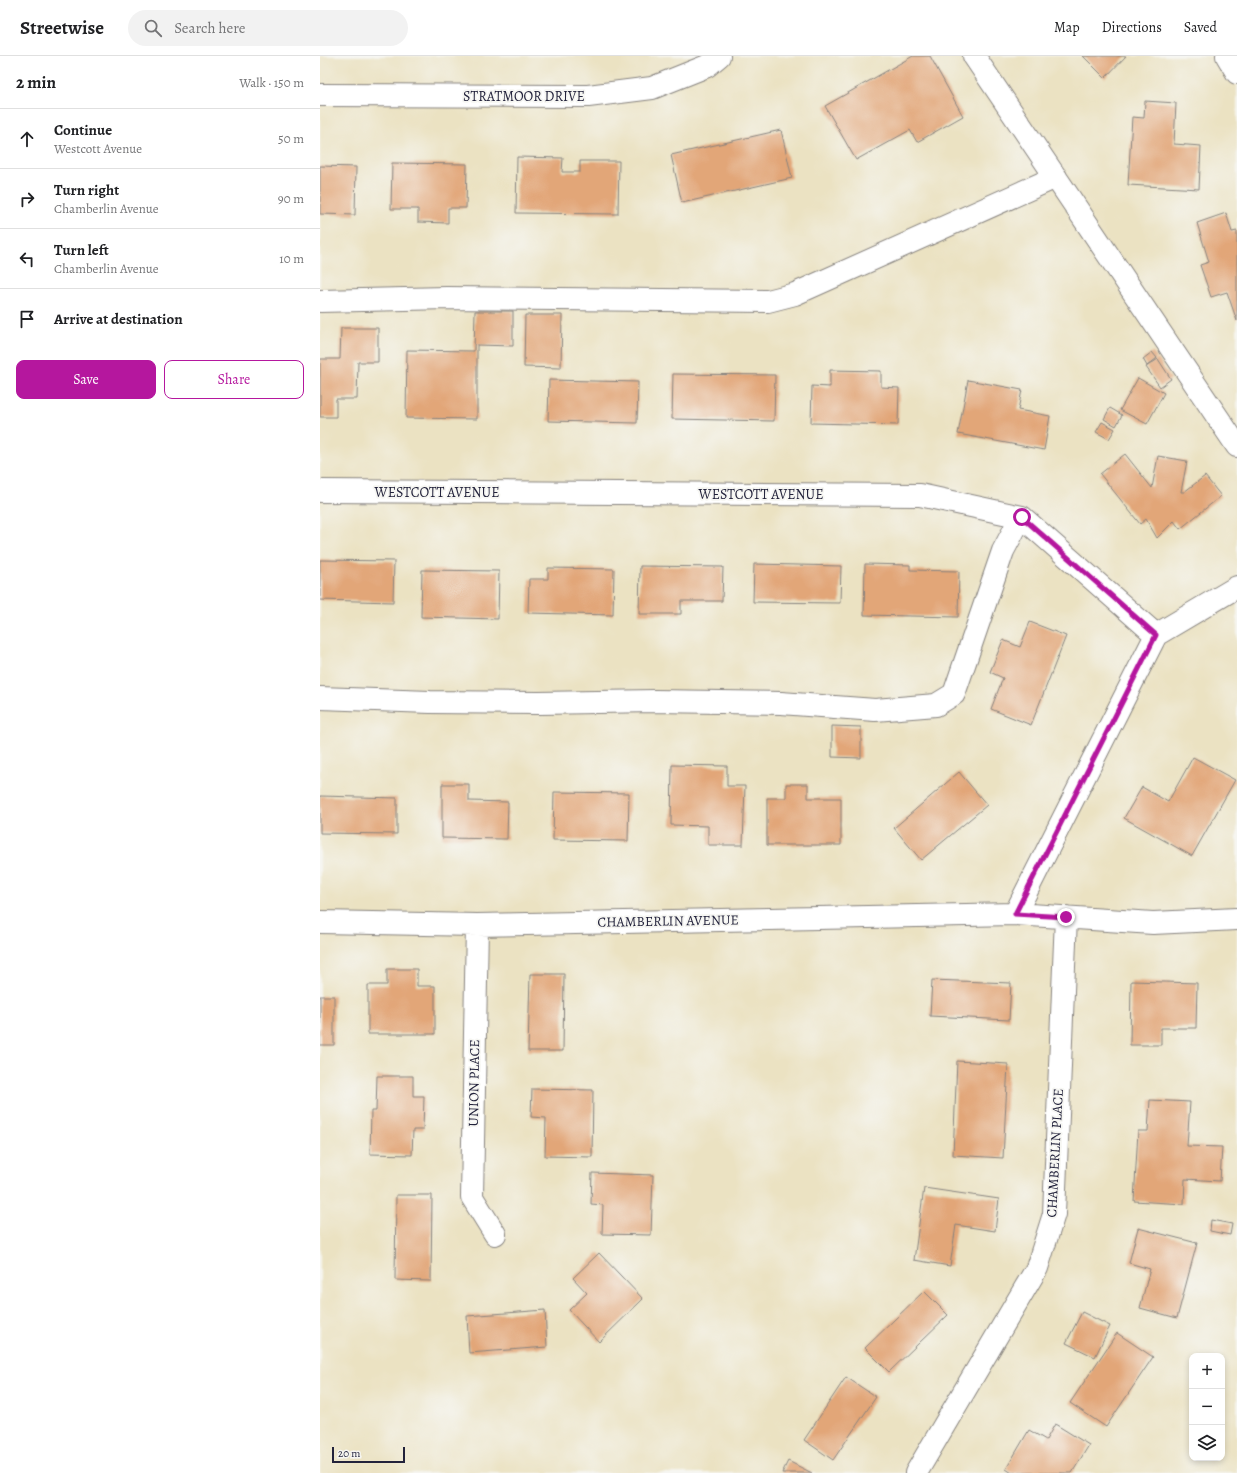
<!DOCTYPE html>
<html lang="en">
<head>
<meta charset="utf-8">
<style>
	body { margin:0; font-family:Alegreya,serif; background:#f2f2f2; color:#202124 }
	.controls { position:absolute; right:12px; bottom:12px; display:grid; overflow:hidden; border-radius:8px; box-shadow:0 2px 6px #0003 }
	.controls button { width:36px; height:36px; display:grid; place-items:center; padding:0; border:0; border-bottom:1px solid #e0e0e0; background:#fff; color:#202124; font:20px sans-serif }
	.scale { position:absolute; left:12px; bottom:10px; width:73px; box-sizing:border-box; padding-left:4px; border:2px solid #22223b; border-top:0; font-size:11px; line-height:14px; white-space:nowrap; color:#22223b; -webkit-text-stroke:3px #f6f6f2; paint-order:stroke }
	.stop { position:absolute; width:12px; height:12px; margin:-9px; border:3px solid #b5179e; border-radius:50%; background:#fff }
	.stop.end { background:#b5179e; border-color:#fff; box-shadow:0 1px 4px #0008 }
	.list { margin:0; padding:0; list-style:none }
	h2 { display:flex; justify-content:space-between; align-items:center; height:52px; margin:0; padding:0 16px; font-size:17px }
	h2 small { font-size:13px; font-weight:400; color:#757577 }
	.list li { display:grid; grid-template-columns:26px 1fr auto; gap:12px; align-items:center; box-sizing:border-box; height:60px; padding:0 16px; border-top:1px solid #e0e0e0 }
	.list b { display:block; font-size:15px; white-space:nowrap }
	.list p { margin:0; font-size:13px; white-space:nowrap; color:#757577 }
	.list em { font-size:13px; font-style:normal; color:#757577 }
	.actions { display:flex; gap:8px; padding:12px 16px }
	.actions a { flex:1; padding:9px 0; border:1px solid #b5179e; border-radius:8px; text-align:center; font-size:14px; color:#b5179e }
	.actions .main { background:#b5179e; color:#fff }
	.icon { flex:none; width:22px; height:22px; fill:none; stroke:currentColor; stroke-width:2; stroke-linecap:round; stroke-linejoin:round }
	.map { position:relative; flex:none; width:917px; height:1417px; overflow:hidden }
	header { display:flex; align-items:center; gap:24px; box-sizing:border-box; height:56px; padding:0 20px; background:#fff; border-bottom:1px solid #e0e0e0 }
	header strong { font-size:19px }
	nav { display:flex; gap:22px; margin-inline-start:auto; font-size:14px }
	.search { width:280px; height:36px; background:#f2f2f2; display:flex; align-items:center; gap:10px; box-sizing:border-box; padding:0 14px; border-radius:22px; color:#757577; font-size:15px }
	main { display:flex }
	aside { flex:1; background:#fff }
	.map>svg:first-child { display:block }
	.building { fill:#e2a678 }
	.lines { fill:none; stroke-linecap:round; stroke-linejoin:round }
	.minor-casing { stroke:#86827e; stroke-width:24 }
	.minor { stroke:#fff; stroke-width:22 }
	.route { stroke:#b5179e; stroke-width:5 }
	.labels { text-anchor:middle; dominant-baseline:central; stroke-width:3.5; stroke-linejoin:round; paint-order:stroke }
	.street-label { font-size:14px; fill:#22223b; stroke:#f6f6f2 }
</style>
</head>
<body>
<header>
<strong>Streetwise</strong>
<div class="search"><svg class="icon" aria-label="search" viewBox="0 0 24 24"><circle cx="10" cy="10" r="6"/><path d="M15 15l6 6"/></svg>Search here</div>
<nav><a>Map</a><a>Directions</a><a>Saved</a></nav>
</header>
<main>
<aside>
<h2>2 min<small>Walk · 150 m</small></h2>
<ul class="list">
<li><svg class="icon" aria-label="ahead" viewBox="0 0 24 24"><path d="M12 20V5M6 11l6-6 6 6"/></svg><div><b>Continue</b><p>Westcott Avenue</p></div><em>50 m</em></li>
<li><svg class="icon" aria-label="right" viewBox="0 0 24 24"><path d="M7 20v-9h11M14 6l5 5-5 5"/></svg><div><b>Turn right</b><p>Chamberlin Avenue</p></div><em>90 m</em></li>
<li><svg class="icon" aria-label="left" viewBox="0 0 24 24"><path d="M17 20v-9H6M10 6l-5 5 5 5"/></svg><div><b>Turn left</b><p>Chamberlin Avenue</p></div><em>10 m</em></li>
<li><svg class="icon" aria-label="arrive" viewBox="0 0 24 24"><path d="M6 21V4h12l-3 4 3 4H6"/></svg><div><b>Arrive at destination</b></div></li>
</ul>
<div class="actions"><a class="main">Save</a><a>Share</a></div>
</aside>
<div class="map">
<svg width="917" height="1417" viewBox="0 0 917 1417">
	<rect width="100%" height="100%" fill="#f6f6f2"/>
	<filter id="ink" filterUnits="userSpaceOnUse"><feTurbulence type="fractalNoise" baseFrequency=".025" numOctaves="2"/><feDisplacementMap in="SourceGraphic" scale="8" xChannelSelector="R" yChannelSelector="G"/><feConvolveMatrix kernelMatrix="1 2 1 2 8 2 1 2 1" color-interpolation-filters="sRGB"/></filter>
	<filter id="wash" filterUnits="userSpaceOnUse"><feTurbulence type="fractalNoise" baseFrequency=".012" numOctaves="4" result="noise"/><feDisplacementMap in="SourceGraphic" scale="16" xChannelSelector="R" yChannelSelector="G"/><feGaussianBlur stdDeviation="0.9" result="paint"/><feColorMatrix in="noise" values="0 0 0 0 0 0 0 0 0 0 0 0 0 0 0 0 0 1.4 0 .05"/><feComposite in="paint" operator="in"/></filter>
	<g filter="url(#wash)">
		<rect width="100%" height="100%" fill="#ebe2c2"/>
		<g id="blocks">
			<path class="building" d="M593,0H610L643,60L597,86L590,74L536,104L505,50Z
				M763,0H806L785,22Z
				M825,45L856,47L854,88L881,90L879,133L808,129L812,61L824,62Z
				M461,74L472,122L362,147L351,99Z
				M197,101L243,102L242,116H260V105H299L298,158L196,157Z
				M72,107L147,108L146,152H128V167L98,166V153H71Z
				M0,110L36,111L35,159L0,158Z
				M906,157L912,176L917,175V265L907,236L891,241L880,209L889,206L877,167Z
				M155,255H193V290L157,289V363L86,362L87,294L154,295Z
				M205,259H242L241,312L204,311Z
				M21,272H58V306H38L37,343H16V361H0V303H20Z
				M832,296L837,302L827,310L823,303Z
				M838,303L851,323L840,331L826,311Z
				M510,314L561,315V331L579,332L578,369L491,367L492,330L510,331Z
				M353,318L455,319L454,365L352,363Z
				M818,322L844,337L827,368L800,354Z
				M229,324L318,326L317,367L228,365Z
				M648,324L702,334L698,354L730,360L724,394L638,378Z
				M790,352L802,359L796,370L784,363Z
				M782,366L795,373L789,383L776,376Z
				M805,398L832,432L838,400L867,405L861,436H864L885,420L901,440L860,473L854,465L837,482L826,463L820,468L780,418Z
				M0,504L74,505L73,546L0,544Z
				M434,508L521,510L520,547L433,546Z
				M545,508L590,509V514L639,515L638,561L544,559Z
				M320,510L403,511L402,545H361V558H319Z
				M228,512L294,513L293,559L208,557L209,523H228Z
				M102,514L179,515L178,563L101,561Z
				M710,566L746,580L711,669L671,653L683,622L670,616L683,584L700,591Z
				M512,670L541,671V702L512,701Z
				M873,701L915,724L872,800L804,762L822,731L848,746Z
				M352,709L407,710V730H425L423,789H388V770L351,769Z
				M639,716L667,749L601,804L574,772Z
				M122,728H149V745L188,746L187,783L122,782Z
				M466,728H488V742H521V789H447V742H466Z
				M234,736L309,737L308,785L233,784Z
				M0,740L77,742V778L0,777Z
				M67,913H97V930H115V978H48V929H67Z
				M210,918H244L243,995H208Z
				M612,924L691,927L689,964L610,960Z
				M811,925L877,927L876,972H841V989H810Z
				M0,940H14V989H0Z
				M637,1005L688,1008L683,1102L633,1099Z
				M57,1020H93V1040H104L103,1074H93L92,1099L50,1098L51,1055H56Z
				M212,1033L273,1034L272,1101L225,1100L226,1062L211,1061Z
				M830,1044L870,1046L867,1090L902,1091L900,1125L865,1123L864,1148L814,1145L818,1075H828Z
				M272,1117L333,1119L331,1179L282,1178L283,1149L271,1148Z
				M604,1132L679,1143L675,1175L636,1169L630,1210L594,1204Z
				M76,1139H112L111,1225L75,1224Z
				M891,1164L912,1168L910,1179L890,1175Z
				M818,1172L877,1187L857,1262L820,1252L830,1213L809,1207Z
				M279,1197L323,1243L279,1286L249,1254L267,1237L253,1222Z
				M604,1235L628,1259L569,1316L545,1292Z
				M225,1254L227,1291L149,1297L147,1260Z
				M762,1256L790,1270L775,1301L746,1287Z
				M797,1277L833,1301L786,1371L750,1347Z
				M526,1321L556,1341L513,1404L484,1384Z
				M735,1368L769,1389L752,1417H692L686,1413L709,1374L726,1384Z
				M468,1405L492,1417H462Z"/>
		</g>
	</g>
	<g filter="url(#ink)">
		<use href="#blocks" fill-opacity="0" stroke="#86827e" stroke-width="1"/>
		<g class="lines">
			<defs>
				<path id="minor" d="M654,0L917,390
					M907,0L917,17
					M0,39L268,40L332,32L387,10L399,0
					M0,245L127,242L448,245L475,238L736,121
					M0,435L600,439L702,461L836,579
					M0,642L110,646L219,647L335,645L461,647L555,654L616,649L634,638L683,495L701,461
					M695,858L836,579L917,531
					M0,866L157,869L695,858L833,867L917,863
					M157,869L152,1141L175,1178
					M596,1417L717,1212L734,1158L746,861"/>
			</defs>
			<use href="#minor" class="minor-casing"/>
			<use href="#minor" class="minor"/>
		</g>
	</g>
	<g class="lines" filter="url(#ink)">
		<path class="route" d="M702,461L836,579L695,858L746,861"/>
	</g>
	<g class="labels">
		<g class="street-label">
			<text x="204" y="40">STRATMOOR DRIVE</text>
			<text x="117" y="436">WESTCOTT AVENUE</text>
			<text x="441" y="438">WESTCOTT AVENUE</text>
			<text transform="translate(348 865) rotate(-1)">CHAMBERLIN AVENUE</text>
			<text transform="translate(154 1027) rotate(-89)">UNION PLACE</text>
			<text transform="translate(735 1097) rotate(-87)">CHAMBERLIN PLACE</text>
		</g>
	</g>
</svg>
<div class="controls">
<button>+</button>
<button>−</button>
<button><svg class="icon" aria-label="layers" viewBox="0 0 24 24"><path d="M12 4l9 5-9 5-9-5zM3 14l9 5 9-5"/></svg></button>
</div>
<div class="scale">20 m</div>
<div class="stop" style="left:702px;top:461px"></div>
<div class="stop end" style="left:746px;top:861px"></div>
</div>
</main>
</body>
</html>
